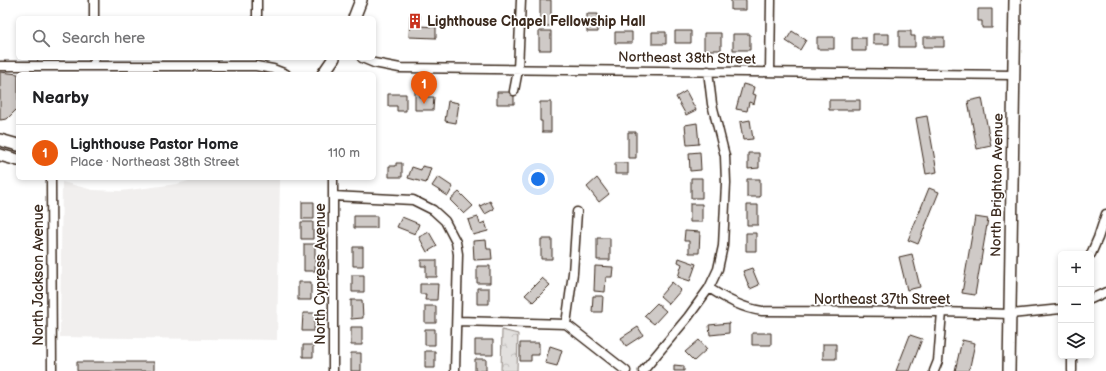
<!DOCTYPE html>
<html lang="en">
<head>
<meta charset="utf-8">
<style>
	body { margin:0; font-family:"Balsamiq Sans",sans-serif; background:#f2f2f2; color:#202124 }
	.controls { position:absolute; right:12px; bottom:12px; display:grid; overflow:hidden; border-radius:6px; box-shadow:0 2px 6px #0003 }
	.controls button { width:36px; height:36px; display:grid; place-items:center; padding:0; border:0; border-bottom:1px solid #e0e0e0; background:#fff; color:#202124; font:20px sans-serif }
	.you { position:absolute; left:538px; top:179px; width:14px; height:14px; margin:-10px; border:3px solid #fff; border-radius:50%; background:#1a73e8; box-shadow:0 0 0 6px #1a73e833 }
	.badge { display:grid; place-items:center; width:26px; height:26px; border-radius:50%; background:#ea580c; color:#fff; font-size:13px; font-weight:700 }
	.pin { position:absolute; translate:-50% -33px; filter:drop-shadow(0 1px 2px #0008) }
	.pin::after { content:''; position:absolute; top:21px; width:14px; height:12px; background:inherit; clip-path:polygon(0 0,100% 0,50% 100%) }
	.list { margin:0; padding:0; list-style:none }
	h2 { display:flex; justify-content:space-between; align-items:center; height:52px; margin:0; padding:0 16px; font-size:17px }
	h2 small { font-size:13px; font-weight:400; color:#757577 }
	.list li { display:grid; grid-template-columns:26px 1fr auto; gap:12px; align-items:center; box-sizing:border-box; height:56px; padding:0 16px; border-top:1px solid #e0e0e0 }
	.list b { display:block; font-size:15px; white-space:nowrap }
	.list p { margin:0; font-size:13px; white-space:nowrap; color:#757577 }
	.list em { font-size:13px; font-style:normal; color:#757577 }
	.icon { flex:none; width:22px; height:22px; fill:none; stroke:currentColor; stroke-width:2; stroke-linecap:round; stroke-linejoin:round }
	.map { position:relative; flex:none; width:1106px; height:371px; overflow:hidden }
	.search { position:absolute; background:#fff; box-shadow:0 2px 6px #0003; left:16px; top:16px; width:360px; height:44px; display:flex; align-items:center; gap:10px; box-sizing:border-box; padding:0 14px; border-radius:6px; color:#757577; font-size:15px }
	.panel { position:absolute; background:#fff; box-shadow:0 2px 6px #0003; left:16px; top:72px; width:360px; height:108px; border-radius:6px }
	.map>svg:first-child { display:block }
	.built { fill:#f1efee }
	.forest { fill:url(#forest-crowns); stroke:#8e857e }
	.building { fill:#cfcac7; stroke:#3b2a1e }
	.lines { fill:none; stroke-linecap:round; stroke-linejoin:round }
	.street-casing { stroke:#3b2a1e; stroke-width:11 }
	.secondary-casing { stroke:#3b2a1e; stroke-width:14 }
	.street { stroke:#fff; stroke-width:8 }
	.secondary { stroke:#fff; stroke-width:11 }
	.labels { text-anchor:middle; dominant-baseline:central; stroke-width:3.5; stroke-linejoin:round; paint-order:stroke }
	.poi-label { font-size:14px; font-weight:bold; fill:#3b2a1e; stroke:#fff; text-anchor:start }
	.street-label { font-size:14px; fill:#3b2a1e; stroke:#fff }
</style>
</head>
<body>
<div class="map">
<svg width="1106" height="371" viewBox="0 0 1106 371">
	<defs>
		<pattern id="forest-crowns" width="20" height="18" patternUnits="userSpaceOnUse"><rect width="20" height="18" fill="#e2e0de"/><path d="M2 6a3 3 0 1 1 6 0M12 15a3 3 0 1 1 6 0" fill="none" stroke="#c3c0be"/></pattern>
	</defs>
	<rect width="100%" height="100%" fill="#fff"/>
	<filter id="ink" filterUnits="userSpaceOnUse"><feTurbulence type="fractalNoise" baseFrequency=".025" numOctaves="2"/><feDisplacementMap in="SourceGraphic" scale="8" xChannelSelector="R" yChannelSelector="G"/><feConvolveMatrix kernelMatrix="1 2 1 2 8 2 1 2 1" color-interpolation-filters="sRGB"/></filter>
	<g filter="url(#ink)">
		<path class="built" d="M199,178H280L277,340L60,337L62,182L93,190L121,191L177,184Z"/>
		<path class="forest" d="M502,330L518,334L517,371H501Z"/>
		<path class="building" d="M540,0H551V26H540Z
			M731,0H746V10H731Z
			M978,9H992V28H982V21H978Z
			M587,14H598V32H587Z
			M410,15H420V26L436,27V38L409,37Z
			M539,31H551V50H539Z
			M675,31H691V43H675Z
			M792,31L806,40L800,50L786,41Z
			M899,31H911V36H915V47H899Z
			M615,32H632V43H615Z
			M652,32H666V44H652Z
			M704,33H721V50H704Z
			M733,34H750V50H733Z
			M873,34H889V44H873Z
			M817,37H834V49H817Z
			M923,37H944V47H923Z
			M852,38H866V51H852Z
			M0,72L18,74V108L7,119L0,120Z
			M743,84L754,87L752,94L756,95L754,104L749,102L747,111L736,109Z
			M415,91H420V97H434L433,110H415Z
			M686,91L696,110L686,115L676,97Z
			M497,92H514V104H497Z
			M388,94H406V111H397V106H388Z
			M982,98L991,146L977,149L968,101Z
			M829,100H860V110H829Z
			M448,101L459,103L456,123L445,121Z
			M540,102H551V132H542V121H540Z
			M927,116L937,172L926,174L916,118Z
			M750,120L753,139L743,140L740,122Z
			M697,123L699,144L687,145L685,125Z
			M628,132H636V158H628Z
			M700,152L701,170L690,171L689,153Z
			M748,153H759V168L748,169Z
			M396,163H402V177H389V166H396Z
			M615,163H628V174H615Z
			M422,166L431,168L426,183L408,178L412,167L421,170Z
			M438,177L453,187L448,196L432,186Z
			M597,178L609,194L599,202L587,187Z
			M691,178H702V198H691Z
			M747,179H760V197H747Z
			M929,188L939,192L918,244L908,240Z
			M459,192L473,206L464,214L450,200Z
			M490,201L494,209L485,214L480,206Z
			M302,202H314V219H302Z
			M690,204H702V222H690Z
			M747,205H758V225H747Z
			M354,216H377V228H354Z
			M402,217L419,224L415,234L397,227Z
			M478,217L480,224L485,222L488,231L473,235L468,220Z
			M975,217L988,219L975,295L962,293Z
			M301,222H313V239H301Z
			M685,231L700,232L699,253H689V241H684Z
			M429,232L437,246L427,252L419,237Z
			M746,233H756V251H746Z
			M597,238H610V260H597Z
			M541,239H552V259H541Z
			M486,240L487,249H491L492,259L474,260L473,241Z
			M304,244H315V271H304Z
			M353,247H363V266H353Z
			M912,254L920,287L907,290L899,257Z
			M679,258L696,264L690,281L678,277L682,264L678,262Z
			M421,260H437V277H426V266H421Z
			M477,266H490V283H477Z
			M595,266L613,267L612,277H606L605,292L594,291Z
			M752,268L759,285L750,289L743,271Z
			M352,275H364V292H352Z
			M542,278L550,285L533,302L525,295Z
			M298,282H311V300H298Z
			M672,282L681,290L669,304L660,296Z
			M420,284H438L437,300H425L426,294H420Z
			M477,288H489V304H477Z
			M593,296H603L602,312H592Z
			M351,300H362L363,318L351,319Z
			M657,303L666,311L654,324L644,316Z
			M425,306H436V323H425Z
			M303,313H315L314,331H302Z
			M729,323V333L710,335L709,325Z
			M351,327H362V345H351Z
			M638,327L643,335L626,346L621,338Z
			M425,329H435V345H425Z
			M752,333H771V345H752Z
			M910,335L922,339L910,371H896Z
			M475,340H493V355H475Z
			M699,340L707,349L694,361L685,352Z
			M962,340L975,343L969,371H955Z
			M520,343H539V355H531V361H520Z
			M823,344H836V359H823Z
			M303,345H313V357H303Z
			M550,346L562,350L557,366L545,363Z
			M425,351H435V368H425Z
			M351,353H361V371H351Z
			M475,359H486V371H475Z
			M77,362H154V371H77Z
			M674,365L684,366V371H674Z"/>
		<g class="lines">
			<defs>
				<path id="street" d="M94,0V18
					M257,18V0
					M94,58V66
					M362,58L374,63L400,68L1014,75
					M0,66H256L273,69L286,74
					M770,72L771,0
					M514,91L518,70L521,0
					M51,178L52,371
					M333,196L413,200L433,210L445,221L456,242L458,254L455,371
					M1091,254L1098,238L1106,214
					M709,288C726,299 742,308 762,311L942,312L1010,314L1061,309
					M1091,299L1106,292
					M457,321L566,324L626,371
					M566,324L573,273L577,212
					M333,371V178
					M643,371L688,317L709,288L718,269L723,246L726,183L725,156L712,104L708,71
					M934,371L938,361L942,312
					M1072,371V356"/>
				<path id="secondary" d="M354,18L361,0
					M323,74L334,58
					M0,140L18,145
					M0,155L18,160
					M1009,371L1015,0"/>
			</defs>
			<use href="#street" class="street-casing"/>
			<use href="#secondary" class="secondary-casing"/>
			<use href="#street" class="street"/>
			<use href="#secondary" class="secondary"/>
		</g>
	</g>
	<defs>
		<symbol id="building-bare" viewBox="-9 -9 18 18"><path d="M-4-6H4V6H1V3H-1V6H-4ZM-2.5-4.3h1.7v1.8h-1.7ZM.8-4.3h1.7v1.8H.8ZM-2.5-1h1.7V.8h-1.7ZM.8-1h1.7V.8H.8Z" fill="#c8321e" stroke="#fff" stroke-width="2.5" paint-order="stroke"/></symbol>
	</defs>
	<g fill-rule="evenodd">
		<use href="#building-bare" x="404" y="10" width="22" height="22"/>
	</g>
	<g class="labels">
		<g class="poi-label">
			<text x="427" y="21">Lighthouse Chapel Fellowship Hall</text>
		</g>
		<g class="street-label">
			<text transform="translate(687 58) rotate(1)">Northeast 38th Street</text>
			<text transform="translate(997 185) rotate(-89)">North Brighton Avenue</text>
			<text transform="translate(320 274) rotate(-90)">North Cypress Avenue</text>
			<text transform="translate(38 275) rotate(-90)">North Jackson Avenue</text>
			<text x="882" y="299">Northeast 37th Street</text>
		</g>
	</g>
</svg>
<div class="controls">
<button>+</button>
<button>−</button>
<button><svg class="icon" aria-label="layers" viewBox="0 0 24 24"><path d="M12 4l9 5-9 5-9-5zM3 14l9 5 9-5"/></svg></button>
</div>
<div class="you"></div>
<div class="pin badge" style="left:424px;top:104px">1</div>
<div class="search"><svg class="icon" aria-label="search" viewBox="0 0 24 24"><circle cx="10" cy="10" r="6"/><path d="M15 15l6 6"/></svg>Search here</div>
<section class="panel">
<h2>Nearby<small></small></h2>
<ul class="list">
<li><span class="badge">1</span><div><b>Lighthouse Pastor Home</b><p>Place · Northeast 38th Street</p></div><em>110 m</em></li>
</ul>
</section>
</div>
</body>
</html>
